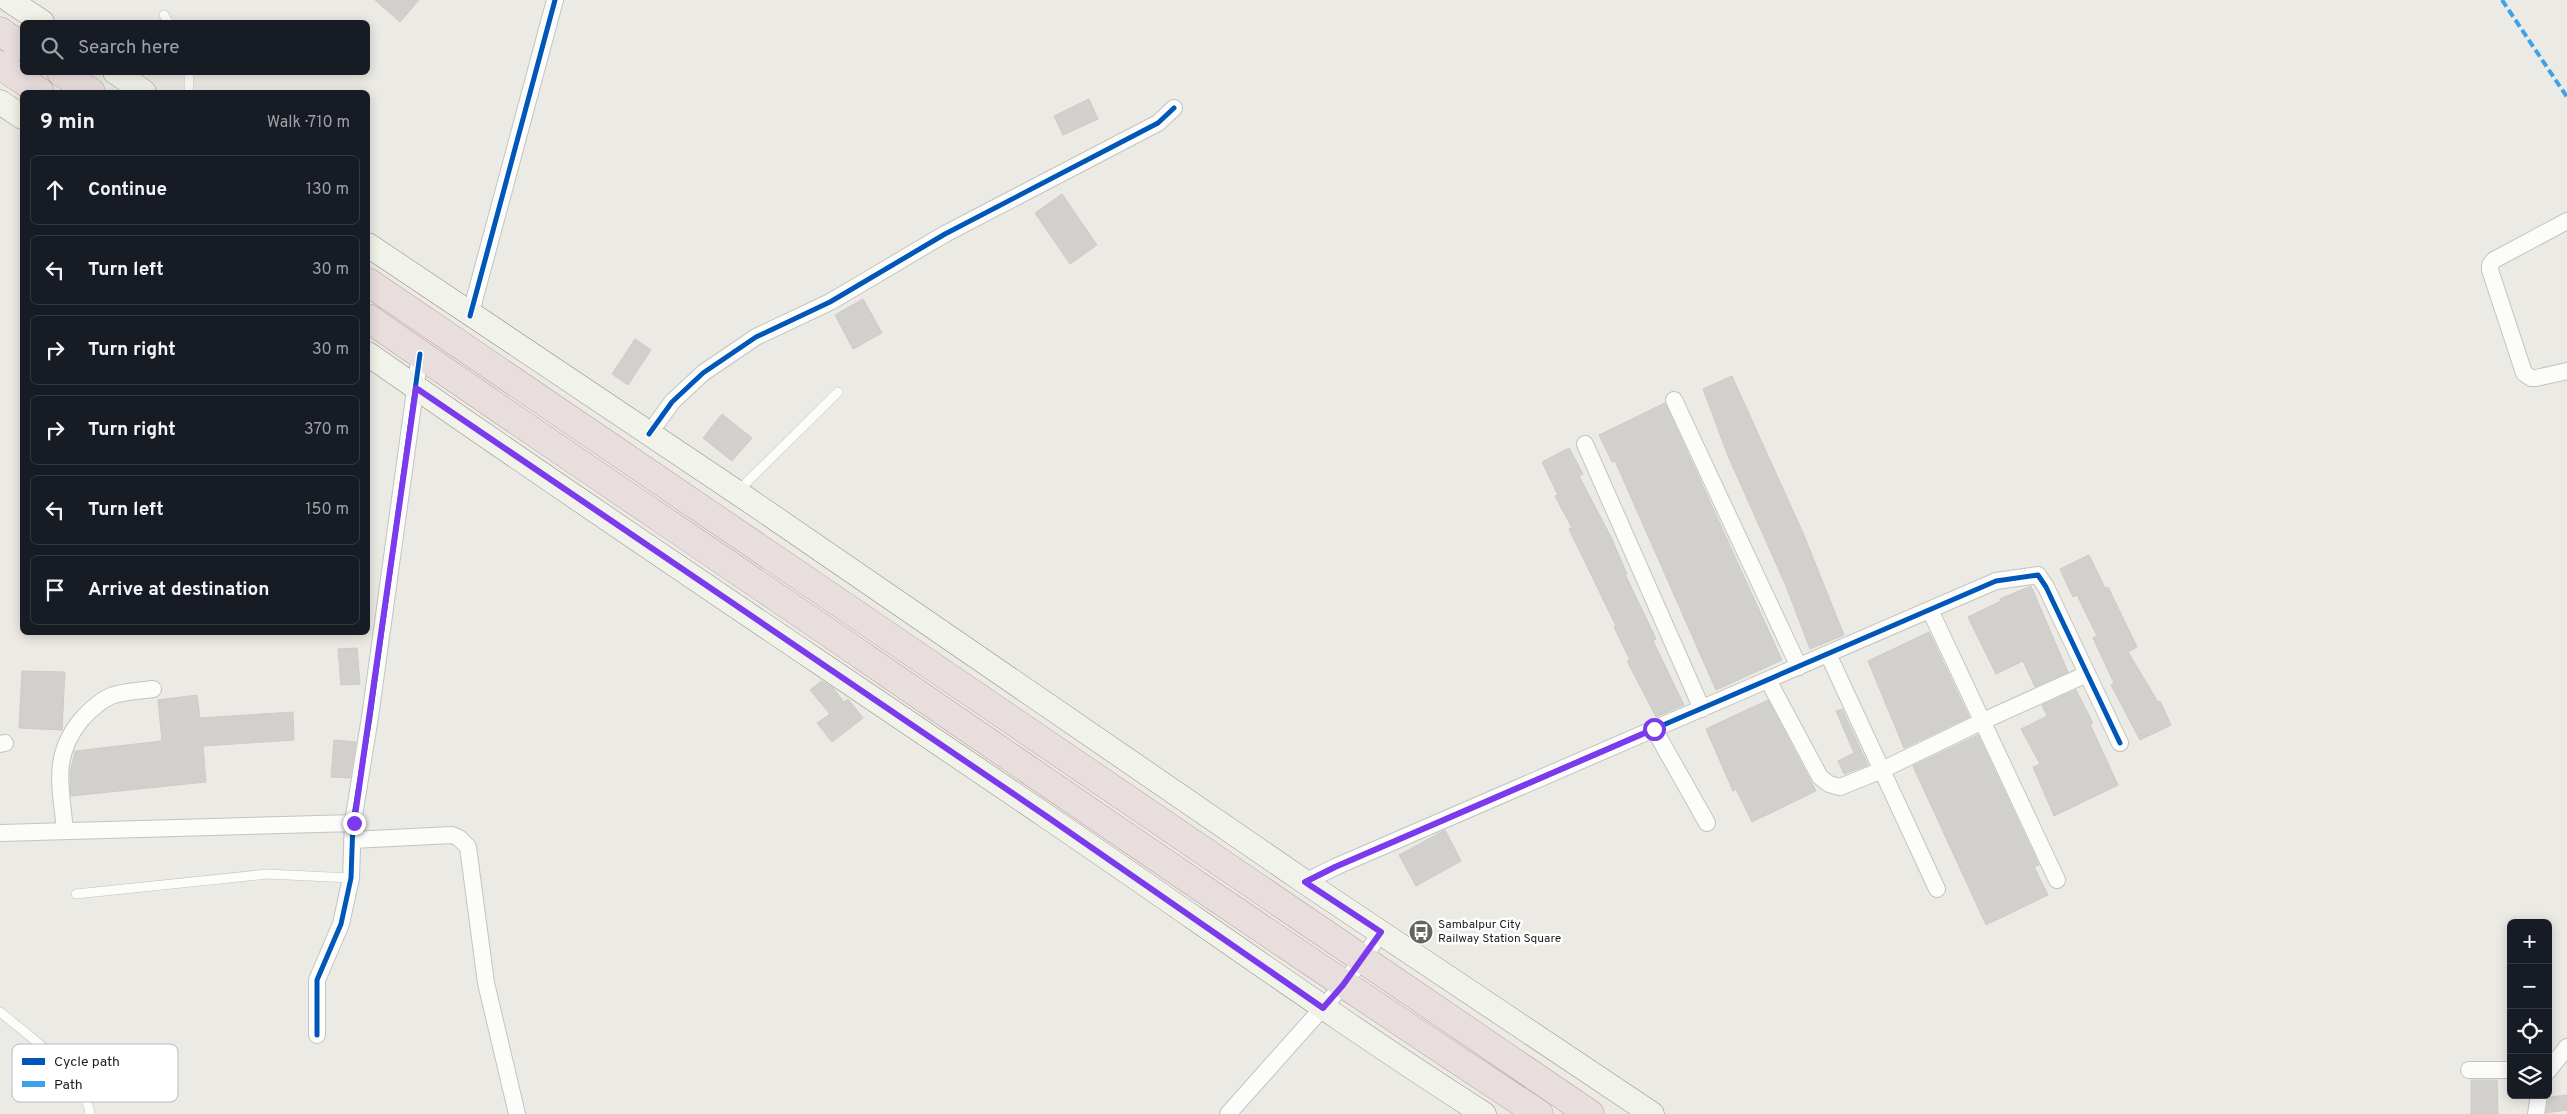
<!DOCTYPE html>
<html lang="en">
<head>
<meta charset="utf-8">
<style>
	body { margin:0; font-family:Overpass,sans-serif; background:#242831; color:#f1f3f6 }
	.controls { position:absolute; right:15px; bottom:15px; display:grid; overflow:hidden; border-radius:8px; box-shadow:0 2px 12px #0003 }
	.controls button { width:45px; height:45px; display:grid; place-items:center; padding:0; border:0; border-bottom:1px solid #363941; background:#171b24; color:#f1f3f6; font:25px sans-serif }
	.stop { position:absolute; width:15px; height:15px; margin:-11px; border:4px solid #7c3aed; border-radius:50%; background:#fff }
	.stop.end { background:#7c3aed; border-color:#fff; box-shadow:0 1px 5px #0008 }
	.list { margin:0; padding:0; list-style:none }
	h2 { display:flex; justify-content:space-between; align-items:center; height:65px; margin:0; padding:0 20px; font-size:21px }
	h2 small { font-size:16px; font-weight:400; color:#9ea1a6 }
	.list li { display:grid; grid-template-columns:32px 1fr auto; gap:15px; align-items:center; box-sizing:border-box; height:70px; margin:0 10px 10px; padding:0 10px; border:1px solid #363941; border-radius:8px }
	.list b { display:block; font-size:19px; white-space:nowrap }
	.list em { font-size:16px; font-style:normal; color:#9ea1a6 }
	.icon { flex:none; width:28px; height:28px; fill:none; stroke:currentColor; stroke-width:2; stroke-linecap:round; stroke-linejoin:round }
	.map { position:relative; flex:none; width:2567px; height:1114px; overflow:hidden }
	.search { position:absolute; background:#171b24; box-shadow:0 2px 12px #0003; left:20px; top:20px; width:350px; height:55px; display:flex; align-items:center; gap:12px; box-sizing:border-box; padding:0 18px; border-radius:8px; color:#9ea1a6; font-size:19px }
	.panel { position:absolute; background:#171b24; box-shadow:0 2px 12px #0003; left:20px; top:90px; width:350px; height:545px; border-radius:8px }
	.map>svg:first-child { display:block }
	.building { fill:#d1d0cc; stroke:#cecbc6 }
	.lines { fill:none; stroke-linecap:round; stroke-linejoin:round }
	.lane-casing { stroke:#c3c3c1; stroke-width:10 }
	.street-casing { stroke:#c3c3c1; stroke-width:18 }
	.secondary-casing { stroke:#90947d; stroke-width:25 }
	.highway-casing { stroke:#c09ea3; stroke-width:29 }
	.lane { stroke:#fcfcfb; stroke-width:9 }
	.street { stroke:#fcfcfb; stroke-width:16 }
	.secondary { stroke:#f1f2e9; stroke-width:24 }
	.highway { stroke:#e9dede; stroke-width:28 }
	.quiet { stroke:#3da2ea; stroke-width:4; stroke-dasharray:8 4; stroke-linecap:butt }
	.cycleway-casing { stroke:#fff; stroke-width:8 }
	.cycleway { stroke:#0057b8; stroke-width:5 }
	.route { stroke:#7c3aed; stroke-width:6 }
	.labels { text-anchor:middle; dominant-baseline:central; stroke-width:5; stroke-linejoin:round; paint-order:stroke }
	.poi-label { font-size:12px; fill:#1c1c1c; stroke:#fff; text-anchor:start }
	.key { fill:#fff; stroke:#bbb; stroke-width:1 }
	.key-label { font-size:14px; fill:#1c1c1c }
</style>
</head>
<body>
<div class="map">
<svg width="2567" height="1114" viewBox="0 0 2567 1114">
	<rect width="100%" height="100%" fill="#ebeae5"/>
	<path class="building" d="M375,0H419L400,22Z
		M1089,99L1098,119L1063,135L1054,116Z
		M1062,194L1097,245L1070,264L1035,213Z
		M863,299L882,333L853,349L835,315Z
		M635,339L651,350L628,385L612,374Z
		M1732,376L1803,533L1844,635L1810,649L1786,586L1728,456L1703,389Z
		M1665,403L1782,660L1716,690L1615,461L1612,462L1599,435Z
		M722,414L752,438L732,461L703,438Z
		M1569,448L1583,474L1579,476L1611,537L1627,574H1625L1656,639L1653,641L1684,705L1656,717L1627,661L1630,660L1614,627L1616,626L1569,529L1572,528L1555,496L1558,495L1542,462Z
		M2089,555L2105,588L2108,587L2137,647L2128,652L2158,702L2160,701L2171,725L2140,740L2111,685L2114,683L2093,638L2097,636L2077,595L2073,597L2060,569Z
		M2031,586L2068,672L2035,687L2023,661L1996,674L1968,617L2001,601L2000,599Z
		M1929,632L1969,717L1904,748L1868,661Z
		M357,648L360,684L341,685L338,649Z
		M22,671L65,672L62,730L19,728Z
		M822,681L833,688L844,702L848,699L863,718L832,742L817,723L830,714L810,690Z
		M2076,690L2093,723L2090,724L2118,785L2054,816L2033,767L2040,764L2021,729L2047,716L2042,705Z
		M197,695L200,718L293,712L294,740L203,746L206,782L71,796L70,773L75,751L162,741L158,700Z
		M1768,700L1816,791L1752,822L1736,789L1733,791L1706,729Z
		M1842,709L1868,765L1844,774L1838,761L1854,753L1836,711Z
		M1978,735L2039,865L2034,867L2048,895L1986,925L1913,766Z
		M334,740L356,742L350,778L331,777Z
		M1445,830L1461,861L1416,886L1399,855Z
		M2471,1080H2497L2498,1114H2471Z
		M2567,1095V1110L2546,1113L2549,1097Z"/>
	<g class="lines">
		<defs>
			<path id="lane" d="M164,15L168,22
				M189,72V92
				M737,492L838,392
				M76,894L267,874L351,878
				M0,1012C29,1036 85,1075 90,1114"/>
			<path id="street" d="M2567,221L2494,260L2490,265V270L2524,373L2531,378H2536L2567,371
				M470,316L555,0
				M1674,400L1799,667
				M649,434L672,402L703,373L756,337L830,302L945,234L1158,123L1174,108
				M1585,444L1702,709
				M1930,610L2057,880
				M1828,654L1937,889
				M1768,680L1820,777L1829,784L1840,787L1882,770L1983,721L2087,674
				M1654,729L1707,823
				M0,744L5,743
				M65,831C61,787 51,757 81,720C89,711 99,701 111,696C123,691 140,691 153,689
				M0,833L354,823
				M352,840L452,835L459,838L468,847L486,983L517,1114
				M1305,882L1335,867L1996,581L2038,575L2046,587L2120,743
				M317,1035V980L341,924L351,878L353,822L370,717L420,354
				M2469,1070H2511
				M2548,1071L2567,1047
				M1228,1114L1343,985L1381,933
				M2536,1114L2539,1095"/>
			<path id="secondary" d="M9,0L42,22
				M115,72L144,92
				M0,102L22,117
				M368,245L747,499L1305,882L1652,1114
				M368,354C592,511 820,662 1046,816C1192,915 1335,1019 1484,1114"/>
			<path id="highway" d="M0,31L22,47
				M0,65L40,92
				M61,72L91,92
				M368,282L1590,1114
				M368,318C533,433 701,545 867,659C1090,812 1313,965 1539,1114"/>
		</defs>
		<use href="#lane" class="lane-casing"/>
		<use href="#street" class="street-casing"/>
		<use href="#secondary" class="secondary-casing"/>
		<use href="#highway" class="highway-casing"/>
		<use href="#lane" class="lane"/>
		<use href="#street" class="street"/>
		<use href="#secondary" class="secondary"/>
		<use href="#highway" class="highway"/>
		<path class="quiet" d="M2502,0L2567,97"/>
		<defs>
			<path id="cycleway" d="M470,316L555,0
				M649,434L672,402L703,373L756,337L830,302L945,234L1158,123L1174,108
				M1305,882L1335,867L1996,581L2038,575L2046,587L2120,743
				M317,1035V980L341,924L351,878L353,822L370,717L420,354"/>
		</defs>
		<use href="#cycleway" class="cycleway-casing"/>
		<use href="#cycleway" class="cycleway"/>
	</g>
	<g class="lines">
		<path class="route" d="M354,823L416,388L1046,816L1323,1008L1343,985L1381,932L1305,882L1335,867L1654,729"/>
	</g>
	<defs>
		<symbol id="bus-disc" viewBox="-11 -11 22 22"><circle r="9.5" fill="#646462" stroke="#fff"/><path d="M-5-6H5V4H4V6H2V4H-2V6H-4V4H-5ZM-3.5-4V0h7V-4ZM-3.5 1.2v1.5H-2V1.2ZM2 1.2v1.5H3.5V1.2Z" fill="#fff"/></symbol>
	</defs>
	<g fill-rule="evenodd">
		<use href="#bus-disc" x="1407" y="918" width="28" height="28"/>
	</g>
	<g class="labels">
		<g class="poi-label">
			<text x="1438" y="925">Sambalpur City<tspan x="1438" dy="14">Railway Station Square</tspan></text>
		</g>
	</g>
	<rect x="12" y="1044" width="166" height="58" rx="8" class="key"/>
	<rect x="22" y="1058" width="23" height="7" fill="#0057b8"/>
	<rect x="22" y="1081" width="23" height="6" fill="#3da2ea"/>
	<g class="key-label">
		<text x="54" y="1066">Cycle path</text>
		<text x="54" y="1089">Path</text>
	</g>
</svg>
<div class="controls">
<button>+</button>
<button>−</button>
<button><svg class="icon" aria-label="locate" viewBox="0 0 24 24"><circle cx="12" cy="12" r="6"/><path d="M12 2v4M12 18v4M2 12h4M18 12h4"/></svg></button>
<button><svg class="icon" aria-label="layers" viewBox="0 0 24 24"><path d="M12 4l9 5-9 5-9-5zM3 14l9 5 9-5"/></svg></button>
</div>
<div class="stop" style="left:1654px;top:729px"></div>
<div class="stop end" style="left:354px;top:823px"></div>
<div class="search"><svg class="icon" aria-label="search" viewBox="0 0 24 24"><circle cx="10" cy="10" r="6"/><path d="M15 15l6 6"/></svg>Search here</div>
<section class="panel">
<h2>9 min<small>Walk · 710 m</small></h2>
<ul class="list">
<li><svg class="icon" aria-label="ahead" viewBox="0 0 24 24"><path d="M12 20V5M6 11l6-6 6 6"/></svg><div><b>Continue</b></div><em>130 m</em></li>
<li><svg class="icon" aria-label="left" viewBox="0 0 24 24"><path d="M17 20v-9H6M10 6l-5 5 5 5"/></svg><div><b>Turn left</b></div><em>30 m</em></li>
<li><svg class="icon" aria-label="right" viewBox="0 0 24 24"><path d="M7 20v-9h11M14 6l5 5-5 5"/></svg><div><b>Turn right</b></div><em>30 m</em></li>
<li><svg class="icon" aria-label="right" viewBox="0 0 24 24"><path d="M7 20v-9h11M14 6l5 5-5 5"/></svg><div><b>Turn right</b></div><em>370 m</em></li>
<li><svg class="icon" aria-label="left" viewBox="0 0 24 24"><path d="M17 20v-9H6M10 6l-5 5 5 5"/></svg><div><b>Turn left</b></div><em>150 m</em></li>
<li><svg class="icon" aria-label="arrive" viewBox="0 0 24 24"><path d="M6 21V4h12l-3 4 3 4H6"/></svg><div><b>Arrive at destination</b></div></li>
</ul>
</section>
</div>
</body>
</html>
